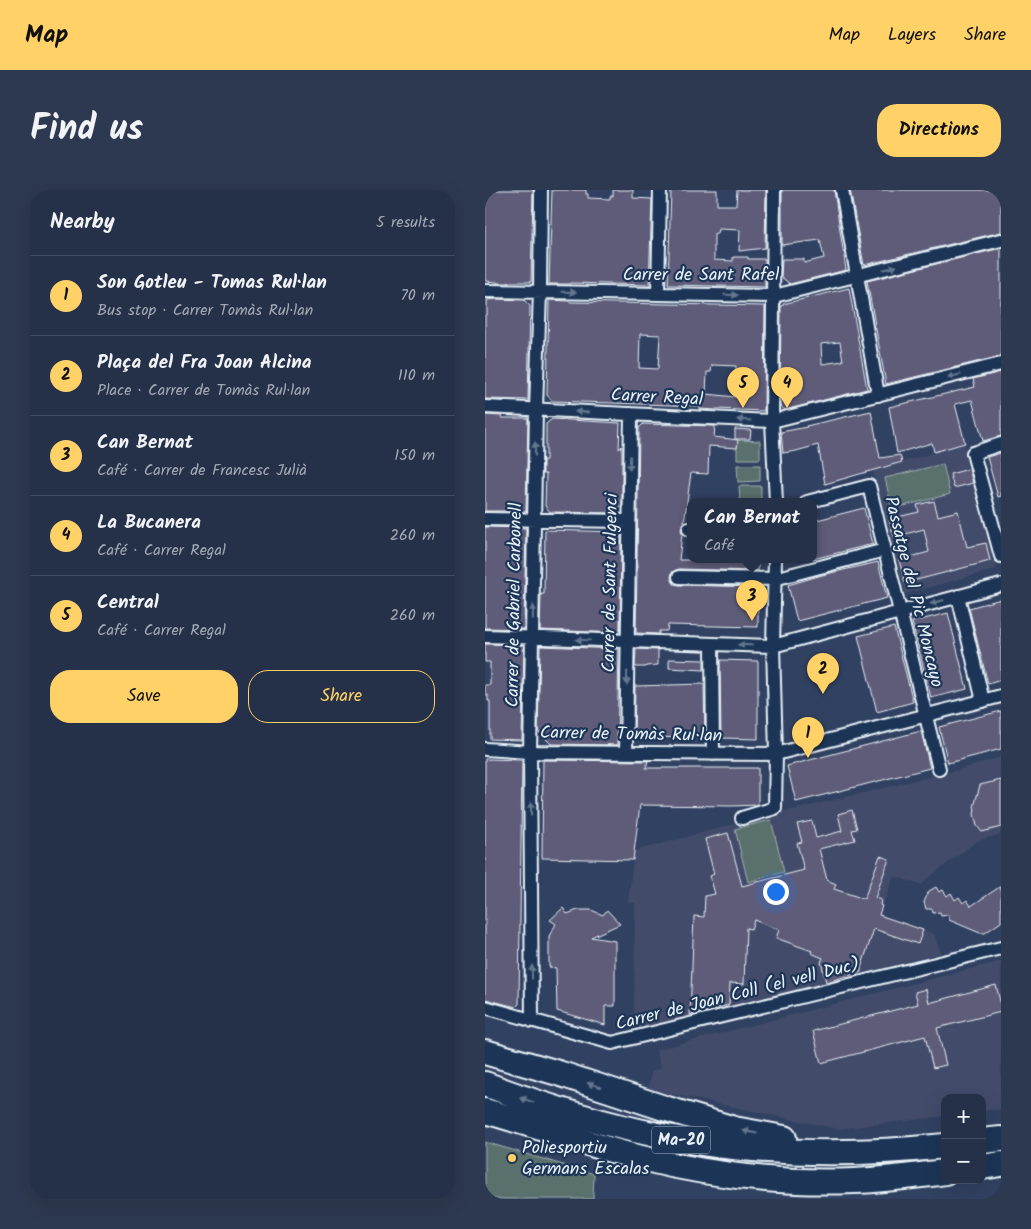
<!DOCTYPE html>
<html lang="en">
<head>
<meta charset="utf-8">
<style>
	body { margin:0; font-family:Kalam,sans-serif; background:#2d3950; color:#f1f3f6 }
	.controls { position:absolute; right:15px; bottom:15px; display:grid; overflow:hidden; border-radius:10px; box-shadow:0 5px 20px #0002 }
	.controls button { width:45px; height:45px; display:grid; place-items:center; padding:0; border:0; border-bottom:1px solid #424c61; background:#253149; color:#f1f3f6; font:25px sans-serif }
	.you { position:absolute; left:290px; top:701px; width:18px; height:18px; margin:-12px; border:4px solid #fff; border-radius:50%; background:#1a73e8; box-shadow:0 0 0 8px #1a73e833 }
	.badge { display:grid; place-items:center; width:32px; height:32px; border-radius:50%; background:#ffd166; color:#111; font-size:16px; font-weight:700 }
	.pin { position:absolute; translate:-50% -41px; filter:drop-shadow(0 1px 2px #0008) }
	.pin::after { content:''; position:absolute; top:26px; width:18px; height:15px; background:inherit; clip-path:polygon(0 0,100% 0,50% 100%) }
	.popup { position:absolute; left:202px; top:308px; width:130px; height:65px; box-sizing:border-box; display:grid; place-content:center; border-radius:10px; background:#253149; filter:drop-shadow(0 1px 4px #0005); font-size:16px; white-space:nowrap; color:#a3a9b4 }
	.popup b { font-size:19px; color:#f1f3f6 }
	.popup::after { content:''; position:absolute; left:50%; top:100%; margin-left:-10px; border:10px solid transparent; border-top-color:#253149 }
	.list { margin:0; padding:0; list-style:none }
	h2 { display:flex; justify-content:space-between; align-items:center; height:65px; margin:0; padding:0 20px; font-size:21px }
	h2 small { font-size:16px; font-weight:400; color:#a3a9b4 }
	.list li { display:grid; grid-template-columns:32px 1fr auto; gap:15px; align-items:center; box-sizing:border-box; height:80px; padding:0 20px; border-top:1px solid #424c61 }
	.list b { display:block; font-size:19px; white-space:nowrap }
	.list p { margin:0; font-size:16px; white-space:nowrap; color:#a3a9b4 }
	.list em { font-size:16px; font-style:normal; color:#a3a9b4 }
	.actions { display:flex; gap:10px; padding:15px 20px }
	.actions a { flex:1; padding:11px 0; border:1px solid #ffd166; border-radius:20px; text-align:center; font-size:18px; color:#ffd166 }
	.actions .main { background:#ffd166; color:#111 }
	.map { position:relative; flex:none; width:516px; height:1009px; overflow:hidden; border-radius:20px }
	header { display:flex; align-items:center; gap:30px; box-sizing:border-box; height:70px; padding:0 25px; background:#ffd166; color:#111 }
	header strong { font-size:24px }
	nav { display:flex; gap:28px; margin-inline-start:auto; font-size:18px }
	.intro { display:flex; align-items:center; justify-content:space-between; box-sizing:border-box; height:120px; padding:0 30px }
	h1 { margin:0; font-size:35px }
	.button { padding:12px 22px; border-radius:20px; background:#ffd166; color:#111; font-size:18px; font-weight:700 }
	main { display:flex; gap:30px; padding:0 30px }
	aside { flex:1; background:#253149; border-radius:20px; box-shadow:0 5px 20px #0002 }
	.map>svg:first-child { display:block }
	.built { fill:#424c6b }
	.pitch { fill:#5a706c; stroke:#a1b0b2 }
	.building { fill:#5f5c79; stroke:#e8f1f8; fill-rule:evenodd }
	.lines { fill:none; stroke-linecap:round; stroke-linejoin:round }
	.street-casing { stroke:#e8f1f8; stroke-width:16 }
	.highway-casing { stroke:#e8f1f8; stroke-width:28 }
	.street { stroke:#1d3557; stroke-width:12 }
	.highway { stroke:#1d3557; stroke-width:24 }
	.oneway { fill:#64778f }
	.poi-dot { fill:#ffd166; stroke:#1d3557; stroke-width:2 }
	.labels { text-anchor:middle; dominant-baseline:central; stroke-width:4.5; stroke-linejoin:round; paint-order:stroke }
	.shield { fill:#1d3557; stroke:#abb9c8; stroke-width:1 }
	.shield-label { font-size:16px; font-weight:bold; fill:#e8f1f8 }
	.street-label { font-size:18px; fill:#e8f1f8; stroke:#1d3557 }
	.poi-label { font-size:18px; fill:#e8f1f8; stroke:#1d3557; text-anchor:start }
</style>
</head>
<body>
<header>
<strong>Map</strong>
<nav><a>Map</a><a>Layers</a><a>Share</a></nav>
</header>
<div class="intro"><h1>Find us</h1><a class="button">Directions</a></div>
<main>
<aside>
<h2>Nearby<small>5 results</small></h2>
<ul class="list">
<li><span class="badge">1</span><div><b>Son Gotleu - Tomas Rul·lan</b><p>Bus stop · Carrer Tomàs Rul·lan</p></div><em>70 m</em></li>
<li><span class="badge">2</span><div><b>Plaça del Fra Joan Alcina</b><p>Place · Carrer de Tomàs Rul·lan</p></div><em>110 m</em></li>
<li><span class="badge">3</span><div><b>Can Bernat</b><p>Café · Carrer de Francesc Julià</p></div><em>150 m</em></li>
<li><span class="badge">4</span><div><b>La Bucanera</b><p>Café · Carrer Regal</p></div><em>260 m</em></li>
<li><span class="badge">5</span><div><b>Central</b><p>Café · Carrer Regal</p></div><em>260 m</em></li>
</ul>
<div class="actions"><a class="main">Save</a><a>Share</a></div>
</aside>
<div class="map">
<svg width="516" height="1009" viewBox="0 0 516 1009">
	<rect width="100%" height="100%" fill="#314161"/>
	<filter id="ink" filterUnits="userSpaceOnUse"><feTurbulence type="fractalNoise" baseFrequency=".02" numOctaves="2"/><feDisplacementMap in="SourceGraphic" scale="10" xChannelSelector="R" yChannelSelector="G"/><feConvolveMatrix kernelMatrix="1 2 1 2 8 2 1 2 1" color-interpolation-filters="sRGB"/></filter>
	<g filter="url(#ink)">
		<path class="built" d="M480,254L512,379L420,404L388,280Z
			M516,567V644L492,651L442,689L437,695L409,686L394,724L449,744L456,763L149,842L150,713L143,712L149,661L257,632L477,579Z
			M516,771V919L497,921V908H460V926L353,939L163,899L167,881L176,878L171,860Z"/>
		<path class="pitch" d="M252,250L275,251V269H252Z
			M458,274L465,304L407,319L400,288Z
			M252,275H275V291L253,292Z
			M254,296H276V311L255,312Z
			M286,630L299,682L263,692L250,639Z
			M0,952L109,984L108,1009H0Z"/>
		<path class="building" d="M0,0H48L46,92H23L25,93H12V92L0,91Z
			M67,0H101V4H103V8L125,9V6H128V0H148V8L167,9L164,95L85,93V94H64Z
			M186,0H232V15H251L252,0H281L280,58L254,61L255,40L234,39L233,44H229V70L248,71V67H263V69H280V97L183,95Z
			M297,0H349L361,80L305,94L296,87L297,69H319V73L339,68L335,50L297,55Z
			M365,0H516V42L379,75Z
			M516,58V166L401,194L382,91Z
			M364,98L382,199L300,220L295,216L296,116H298V114ZM355,152L358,171L337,174L336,154Z
			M12,109L39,110L45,116L43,210L0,209V125H2V110Z
			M64,110L84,111V112L280,116L279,221L231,219V220L215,219V216L67,211L62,205ZM155,144L175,145L173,179L154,178ZM227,175L251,176V207L221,204L222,182H226Z
			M516,182V246L498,251L487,210L470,214L480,253L449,262L447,253L412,263L404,217L490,197L488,189Z
			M386,221L395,268L415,265L417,272L340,294L333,255L311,261L298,263L296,242L322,237L321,236Z
			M0,225L17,226V228H43L41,321H0Z
			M67,229L135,233L134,259L137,256V316L129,323L65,322L60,316L61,284H58V270H61V234Z
			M158,234L230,236L229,247L253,250L252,258L224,256L223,284L206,283L199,333L196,339L197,344L194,370H273V381L194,379L191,380L187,382L186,387L189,394L194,395L273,397V437L183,435L182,441H174V444L151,443L154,238Z
			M250,239L266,240L265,249H250Z
			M516,263V306L513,307L502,267Z
			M484,279L488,293L469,298L465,284Z
			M449,311L453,326L473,321L482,357L501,353L505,371L420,393L414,370L444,362L439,339L409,347L404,329L434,322L432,315Z
			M379,318L388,354L328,369V331Z
			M0,337L41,338L39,439L0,438Z
			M60,340L136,342L135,443L55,440L56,404H59Z
			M393,372L402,408L312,431L303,395L337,385Z
			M516,409V490L503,494L484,418Z
			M463,423L482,499L446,508L427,432Z
			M409,437L428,512L392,522L373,446Z
			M0,454L39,455L37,550L5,549V511H3V505H0V495H5V472H0Z
			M55,456L134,459L132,555L66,554L53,541Z
			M151,459L173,460V475L161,476V477H150Z
			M184,469L219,470V480L184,478Z
			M235,470L273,471V549L236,548Z
			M219,494L220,548L149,547L150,496Z
			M516,521V559L463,573L454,537Z
			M436,541L445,578L311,612L302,576Z
			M0,569L37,570L34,814L31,817L0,809Z
			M58,570L163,571L161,578H273V615L247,616L155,615L148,670L57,668Z
			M516,590V637L497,642L492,636L489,624L490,619L489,617L495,595Z
			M367,620L372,639L367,640L370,650L334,659L342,690L351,694L349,699L379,709L395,666L404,669L390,708L396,710L395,715L397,716L394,725L438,740L433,754L389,739L376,778V782L341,792L336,772L338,768L326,763L327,761L291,748L294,740L269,730L266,739L261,738L259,794L245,793L244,815L205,825L209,726L219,727L220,706L230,704L225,686L229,684L220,649L243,643L257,696L319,680L312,653L317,652L312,634L327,631L331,648L357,641L353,624Z
			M516,696V732L500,743H495L464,730V725L456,726L455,722L448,723L447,719H441L439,712L444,701L451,697L454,702L458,700L462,706L466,703L470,710L474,707L478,713L482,710L486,716Z
			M78,718L82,724L93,720H106L118,725L122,720L135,734L106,747L130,751V816H120V835L72,821L71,778L64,777V746L71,734L65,730Z
			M511,795L516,815V822L452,838L461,875L448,878L440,846L336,873L328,841L433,814L430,802L441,799L444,813Z"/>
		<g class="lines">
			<defs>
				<path id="street" d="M289,0L287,231L291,312
					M357,0L393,205
					M0,101L289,106L516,50
					M173,104L175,0
					M0,217L287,231L516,174
					M516,254L488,263L516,366
					M322,312L384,296L454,579
					M0,329L144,331
					M204,339H206
					M194,387L289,389L400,360
					M473,406L498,511
					M0,446L288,456L516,395
					M227,454L228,564
					M0,559L45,562L291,564L516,506
					M141,563L146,224
					M257,628L290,618L291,564L288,456L290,370
					M0,817L127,853L516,758
					M47,831L45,562L51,219L55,101L56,0"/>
				<path id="highway" d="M0,862L73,883L179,918L249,939L299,948
					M0,894C58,916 117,934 177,946C270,965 367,966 460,956
					M0,921C51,935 100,954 152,967C223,985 297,994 369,991C400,990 430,986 460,982
					M497,951L516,949
					M497,977L516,974"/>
			</defs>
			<use href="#street" class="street-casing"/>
			<use href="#highway" class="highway-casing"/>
			<use href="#street" class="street"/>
			<use href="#highway" class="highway"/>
		</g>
		<defs><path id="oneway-solid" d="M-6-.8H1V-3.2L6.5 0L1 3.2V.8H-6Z" transform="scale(1.25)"/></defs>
		<g class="oneway">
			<use href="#oneway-solid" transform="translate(405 78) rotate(-14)"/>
			<use href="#oneway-solid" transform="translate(84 102) rotate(1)"/>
			<use href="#oneway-solid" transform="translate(246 105) rotate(1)"/>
			<use href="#oneway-solid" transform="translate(469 186) rotate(166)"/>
			<use href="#oneway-solid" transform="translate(97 222) rotate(-177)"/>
			<use href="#oneway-solid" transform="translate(259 230) rotate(-177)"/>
			<use href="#oneway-solid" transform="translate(50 259) rotate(-89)"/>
			<use href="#oneway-solid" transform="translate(145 273) rotate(91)"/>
			<use href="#oneway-solid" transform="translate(452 412) rotate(165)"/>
			<use href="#oneway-solid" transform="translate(48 422) rotate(-89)"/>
			<use href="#oneway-solid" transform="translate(98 450) rotate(-178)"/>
			<use href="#oneway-solid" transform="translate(260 455) rotate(-178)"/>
			<use href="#oneway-solid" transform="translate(142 488) rotate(91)"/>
			<use href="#oneway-solid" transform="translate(46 619) rotate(-90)"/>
			<use href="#oneway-solid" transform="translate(47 782) rotate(-90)"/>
			<use href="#oneway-solid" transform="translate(109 895) rotate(-162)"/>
			<use href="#oneway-solid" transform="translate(42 910) rotate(-161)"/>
			<use href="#oneway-solid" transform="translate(265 942) rotate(-169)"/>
		</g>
	</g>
	<circle class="poi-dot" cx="27" cy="968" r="5"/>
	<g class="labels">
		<rect class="shield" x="167" y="936.5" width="58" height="27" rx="4"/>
		<g class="shield-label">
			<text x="196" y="950">Ma-20</text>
		</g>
		<g class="street-label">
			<text x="216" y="85">Carrer de Sant Rafel</text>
			<text transform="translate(172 208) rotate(3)">Carrer Regal</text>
			<text transform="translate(126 393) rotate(-89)">Carrer de Sant Fulgenci</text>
			<text transform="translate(428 402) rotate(76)">Passatge del Pic Moncayo</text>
			<text transform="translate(30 415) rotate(-89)">Carrer de Gabriel Carbonell</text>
			<text transform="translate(146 545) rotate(1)">Carrer de Tomàs Rul·lan</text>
			<text transform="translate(253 805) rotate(-14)">Carrer de Joan Coll (el vell Duc)</text>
		</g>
		<g class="poi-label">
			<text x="37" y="958">Poliesportiu<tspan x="37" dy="21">Germans Escalas</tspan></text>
		</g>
	</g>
</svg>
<div class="controls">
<button>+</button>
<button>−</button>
</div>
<div class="you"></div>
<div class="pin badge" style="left:323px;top:568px">1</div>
<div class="pin badge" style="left:338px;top:504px">2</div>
<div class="pin badge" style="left:267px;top:431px">3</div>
<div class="popup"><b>Can Bernat</b>Café</div>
<div class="pin badge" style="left:302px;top:218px">4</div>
<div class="pin badge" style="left:258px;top:218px">5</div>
</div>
</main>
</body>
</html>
